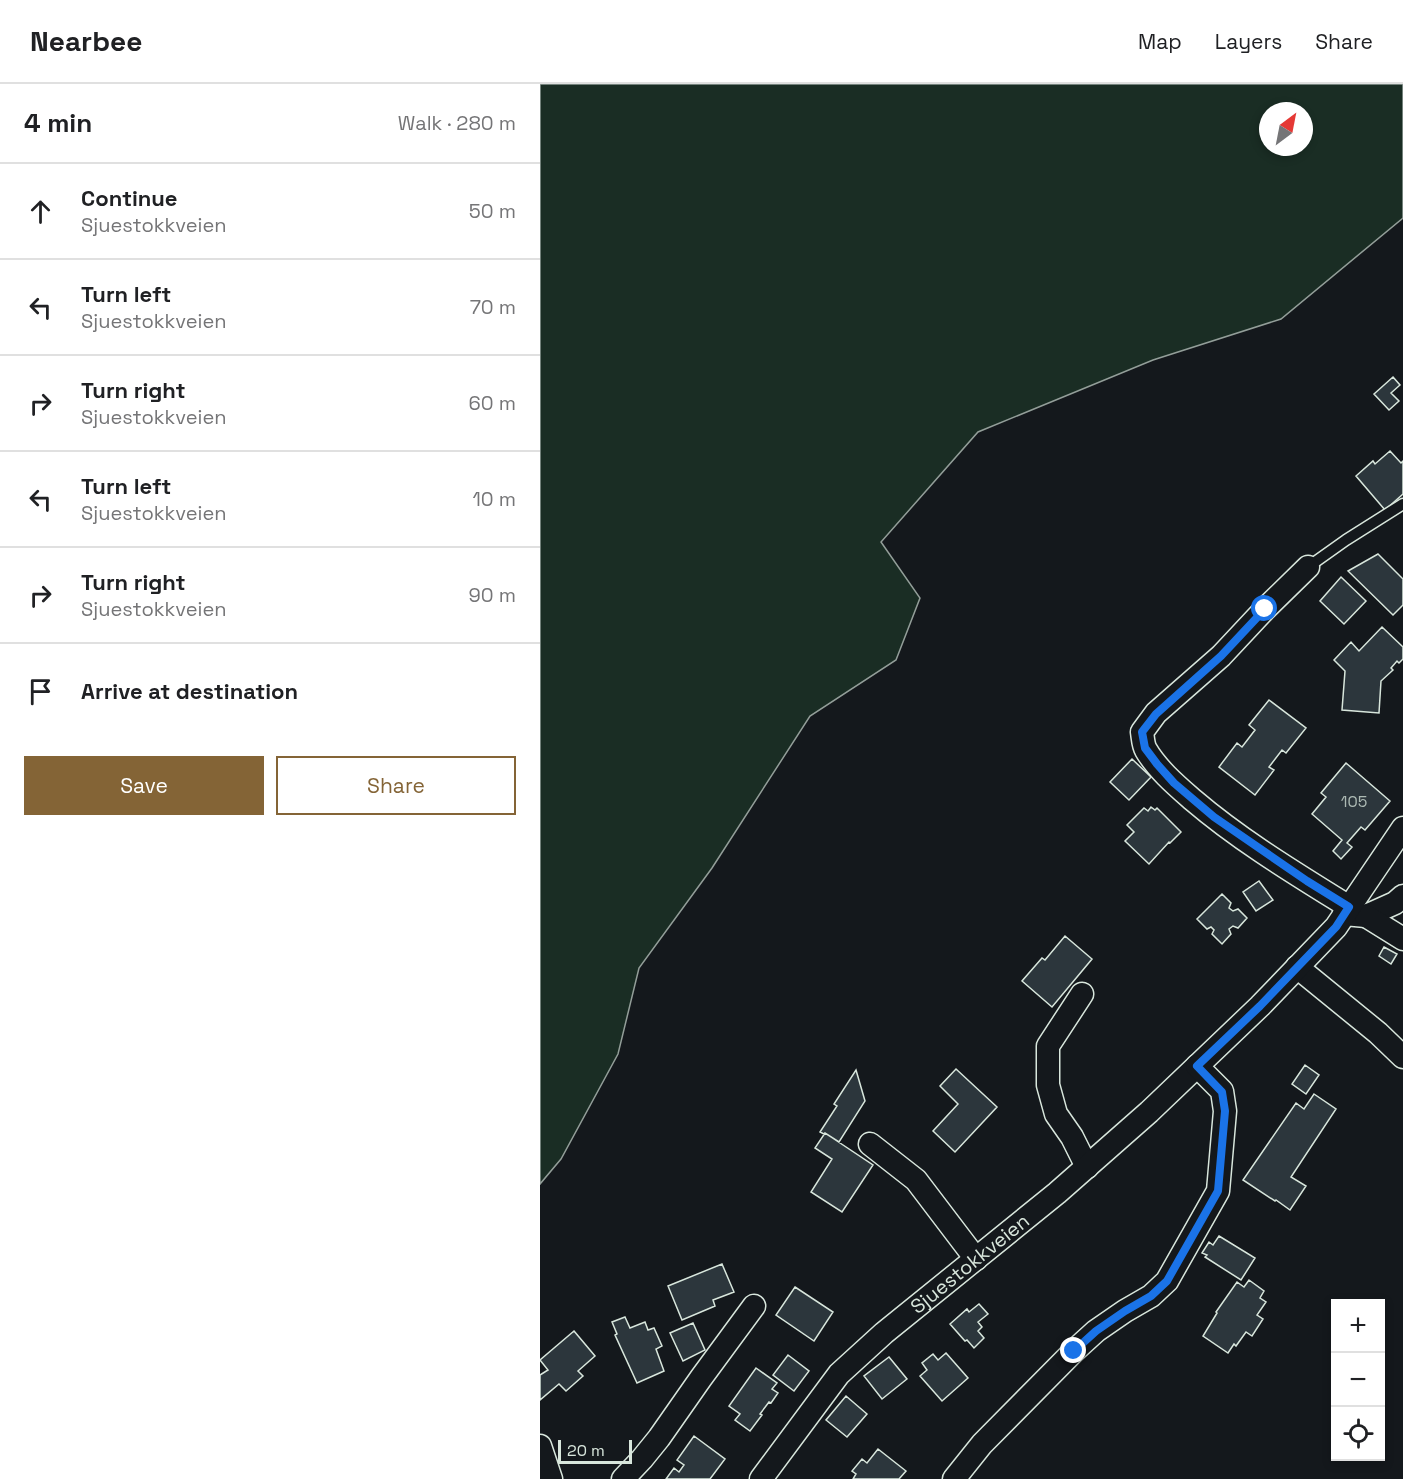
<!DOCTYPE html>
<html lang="en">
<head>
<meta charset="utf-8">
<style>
	body { margin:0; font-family:"Space Grotesk",sans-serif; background:#f6f6f6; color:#202124 }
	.controls { position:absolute; right:18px; bottom:18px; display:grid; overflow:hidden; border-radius:0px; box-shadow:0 3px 9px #0003 }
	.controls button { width:54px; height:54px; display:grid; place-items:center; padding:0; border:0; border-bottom:2px solid #e0e0e0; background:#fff; color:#202124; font:30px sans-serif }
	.compass { position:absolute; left:719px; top:18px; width:54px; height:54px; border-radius:50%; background:#fff; box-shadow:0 3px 9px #0003; rotate:32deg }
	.scale { position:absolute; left:18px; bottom:15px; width:74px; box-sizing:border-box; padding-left:6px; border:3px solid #d8e6dc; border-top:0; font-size:16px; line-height:21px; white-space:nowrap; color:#d8e6dc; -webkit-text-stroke:4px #14181c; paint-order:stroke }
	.stop { position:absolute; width:18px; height:18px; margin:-14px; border:4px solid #1a73e8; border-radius:50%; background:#fff }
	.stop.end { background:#1a73e8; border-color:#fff; box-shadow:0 2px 6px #0008 }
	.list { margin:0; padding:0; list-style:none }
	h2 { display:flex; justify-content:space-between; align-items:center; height:78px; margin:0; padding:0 24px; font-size:26px }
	h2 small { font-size:20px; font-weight:400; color:#757577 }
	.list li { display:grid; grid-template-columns:39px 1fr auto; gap:18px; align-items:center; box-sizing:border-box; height:96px; padding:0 24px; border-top:2px solid #e0e0e0 }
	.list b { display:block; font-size:22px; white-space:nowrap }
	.list p { margin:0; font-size:20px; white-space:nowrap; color:#757577 }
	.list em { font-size:20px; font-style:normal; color:#757577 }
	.actions { display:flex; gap:12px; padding:18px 24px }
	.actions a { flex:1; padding:14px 0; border:2px solid #846436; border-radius:0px; text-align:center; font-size:21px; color:#846436 }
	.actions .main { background:#846436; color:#fff }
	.icon { flex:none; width:33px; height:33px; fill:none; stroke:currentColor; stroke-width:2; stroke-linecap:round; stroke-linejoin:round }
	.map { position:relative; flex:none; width:863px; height:1395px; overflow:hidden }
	header { display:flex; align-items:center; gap:36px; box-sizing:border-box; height:84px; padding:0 30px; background:#fff; border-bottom:2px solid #e0e0e0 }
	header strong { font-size:28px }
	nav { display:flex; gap:33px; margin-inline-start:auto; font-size:21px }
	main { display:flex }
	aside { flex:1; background:#fff }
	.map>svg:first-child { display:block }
	.green { fill:#1a2d24; stroke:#939e99; stroke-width:1.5; fill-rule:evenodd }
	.building { fill:#2c363c; stroke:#d8e6dc; stroke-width:1.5 }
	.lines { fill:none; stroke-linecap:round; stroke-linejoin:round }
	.service-casing { stroke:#d8e6dc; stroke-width:13 }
	.minor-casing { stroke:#d8e6dc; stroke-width:25 }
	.service { stroke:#14181c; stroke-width:10 }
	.minor { stroke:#14181c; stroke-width:22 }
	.route { stroke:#1a73e8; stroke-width:8 }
	.labels { text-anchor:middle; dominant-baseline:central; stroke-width:4.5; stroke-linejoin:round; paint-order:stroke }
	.number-label { font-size:16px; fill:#adbab4 }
	.street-label { font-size:20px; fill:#d8e6dc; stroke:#14181c }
</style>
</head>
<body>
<header>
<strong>Nearbee</strong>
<nav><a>Map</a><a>Layers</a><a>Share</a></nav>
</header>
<main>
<aside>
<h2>4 min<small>Walk · 280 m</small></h2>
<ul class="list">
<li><svg class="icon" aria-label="ahead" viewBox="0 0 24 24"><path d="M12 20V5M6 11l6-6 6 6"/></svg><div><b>Continue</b><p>Sjuestokkveien</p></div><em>50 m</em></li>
<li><svg class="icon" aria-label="left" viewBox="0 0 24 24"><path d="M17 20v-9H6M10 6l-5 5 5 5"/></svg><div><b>Turn left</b><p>Sjuestokkveien</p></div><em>70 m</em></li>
<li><svg class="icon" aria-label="right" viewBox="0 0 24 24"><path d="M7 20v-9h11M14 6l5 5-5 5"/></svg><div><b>Turn right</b><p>Sjuestokkveien</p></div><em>60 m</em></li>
<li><svg class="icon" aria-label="left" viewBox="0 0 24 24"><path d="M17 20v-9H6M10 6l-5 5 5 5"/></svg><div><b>Turn left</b><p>Sjuestokkveien</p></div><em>10 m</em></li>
<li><svg class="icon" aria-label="right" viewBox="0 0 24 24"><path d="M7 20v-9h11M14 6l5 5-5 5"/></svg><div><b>Turn right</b><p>Sjuestokkveien</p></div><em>90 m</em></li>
<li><svg class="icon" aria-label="arrive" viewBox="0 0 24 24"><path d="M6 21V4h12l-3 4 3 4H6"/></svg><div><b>Arrive at destination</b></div></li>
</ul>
<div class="actions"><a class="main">Save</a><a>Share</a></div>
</aside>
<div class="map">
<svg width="863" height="1395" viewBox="0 0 863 1395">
	<rect width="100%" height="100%" fill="#14181c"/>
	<path class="green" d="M0,0H863V134L741,235L613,276L438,348L341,458L380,514L356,576L270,632L172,784L99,884L78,970L21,1075L0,1100ZM728,27H764V63H728Z"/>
	<path class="building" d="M853,293L860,301L851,309L859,317L849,326L834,310Z
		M850,367L861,379L863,377V410L845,426L816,392L833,377L835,380Z
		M838,470L863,495V521L853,531L808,487Z
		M801,493L826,517L804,540L780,517Z
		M842,543L863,563V575L859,579L857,577L851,584L853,586L841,597L839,629L802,626L805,587L794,576L811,558L819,567Z
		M729,616L766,644L746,669L742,666L729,683L734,686L715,711L679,683L697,659L702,663L715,646L709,641Z
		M592,675L611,693L589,716L570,698Z
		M806,679L850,717L825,746L821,743L807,759L812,763L801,775L793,767L802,756L772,730L786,713L781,709Z
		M611,723L615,726L617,724L641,748L630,759L629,758L609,780L585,757L594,748L587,741L604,724L608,727Z
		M719,797L733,816L716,827L703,808Z
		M682,810L691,819L689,824L693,827L698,825L707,834L698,844L693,842L689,845L691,850L682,860L672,850L674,846L671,843L667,845L657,835Z
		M525,852L552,875L512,923L482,897L502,874L505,876Z
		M844,863L857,870L851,880L839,872Z
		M765,981L779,991L766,1010L752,1000Z
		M416,985L457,1023L415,1068L393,1047L418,1020L400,1002Z
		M316,986L325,1017L299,1058L285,1049L284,1050L280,1048L297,1022L294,1020Z
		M774,1010L796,1025L751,1093L766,1102L750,1126L736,1116L735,1117L703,1096L756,1019L764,1025Z
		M285,1049L333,1081L302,1128L271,1108L292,1075L275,1064Z
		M679,1152L715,1174L701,1196L665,1173L667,1171L662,1169L669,1158L673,1161Z
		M182,1180L194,1208L173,1216L175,1222L142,1236L128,1202Z
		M709,1196L724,1207L720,1214L726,1218L717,1231L723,1235L712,1252L706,1248L696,1262L694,1260L688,1269L663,1252L677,1229L676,1228L697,1198L704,1203Z
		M255,1203L293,1228L274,1257L236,1231Z
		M439,1220L448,1230L438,1238L442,1243L438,1247L444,1254L434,1264L427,1256L425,1257L410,1240L427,1225L429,1228Z
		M85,1233L90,1244L105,1238L108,1246L114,1244L122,1262L116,1265L124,1287L97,1299L75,1251L77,1250L72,1238Z
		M153,1239L165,1266L143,1277L130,1249Z
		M34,1247L55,1272L38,1287L43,1292L26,1307L19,1300L0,1316V1291L8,1286L0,1276Z
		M406,1269L428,1294L402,1317L380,1292L387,1286L382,1279L393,1270L398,1276Z
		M248,1271L269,1287L254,1307L233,1291Z
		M349,1273L367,1295L342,1315L324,1292Z
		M216,1284L237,1299L232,1305L238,1309L231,1319L229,1318L220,1330L222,1331L210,1347L195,1336L200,1330L189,1322Z
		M306,1312L327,1330L307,1353L286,1336Z
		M154,1352L185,1375L170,1395H126L134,1384L139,1388L144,1381L137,1376Z
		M338,1365L366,1387L359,1395H313L316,1390L312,1387L322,1375L327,1379Z"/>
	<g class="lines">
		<defs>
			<path id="service" d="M768,483L806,456L863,420"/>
			<g id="minor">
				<path d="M768,483L725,525L681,572L616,629L602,648C603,654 603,661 606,666C617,685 637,702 653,716C701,757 756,790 809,823"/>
				<path d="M804,830L826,832L855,819L863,812"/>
				<path d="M826,832L863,855"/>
				<path d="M757,883L838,949L863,973"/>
				<path d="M542,910L508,962V1001L516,1030L532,1053L547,1083"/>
				<path d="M330,1060L376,1096L436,1175"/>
				<path d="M0,1362L11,1395"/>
				<path d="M83,1395L102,1375L119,1354L161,1294L214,1222"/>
				<path id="s1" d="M221,1395L299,1290L344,1249L517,1109L609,1028L720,922L796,843L863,744"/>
				<path d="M414,1395L442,1360L534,1267L556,1247L585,1227L611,1212L627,1197L678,1107L685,1027L682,1007L657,982"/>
			</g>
		</defs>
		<use href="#service" class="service-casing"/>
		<use href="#minor" class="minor-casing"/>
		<use href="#service" class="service"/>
		<use href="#minor" class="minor"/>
	</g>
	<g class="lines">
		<path class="route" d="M534,1267L556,1247L585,1227L611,1212L627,1197L678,1107L685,1027L682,1008L657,982L720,922L796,843L809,823L767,797L674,733L634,699L617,680L605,664L602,648L616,630L681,572L725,525"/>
	</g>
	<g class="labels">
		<g class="number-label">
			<text x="814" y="717">105</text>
		</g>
		<g class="street-label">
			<text stroke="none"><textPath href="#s1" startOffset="302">Sjuestokkveien</textPath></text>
		</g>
	</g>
</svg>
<div class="controls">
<button>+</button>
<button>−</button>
<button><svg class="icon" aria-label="locate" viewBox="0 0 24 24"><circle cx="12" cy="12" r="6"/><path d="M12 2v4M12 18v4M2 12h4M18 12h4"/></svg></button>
</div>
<svg class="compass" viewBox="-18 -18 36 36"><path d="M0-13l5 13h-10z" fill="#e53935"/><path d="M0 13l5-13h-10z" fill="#757577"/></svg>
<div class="scale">20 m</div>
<div class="stop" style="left:725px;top:525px"></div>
<div class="stop end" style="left:534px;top:1267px"></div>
</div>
</main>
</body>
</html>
